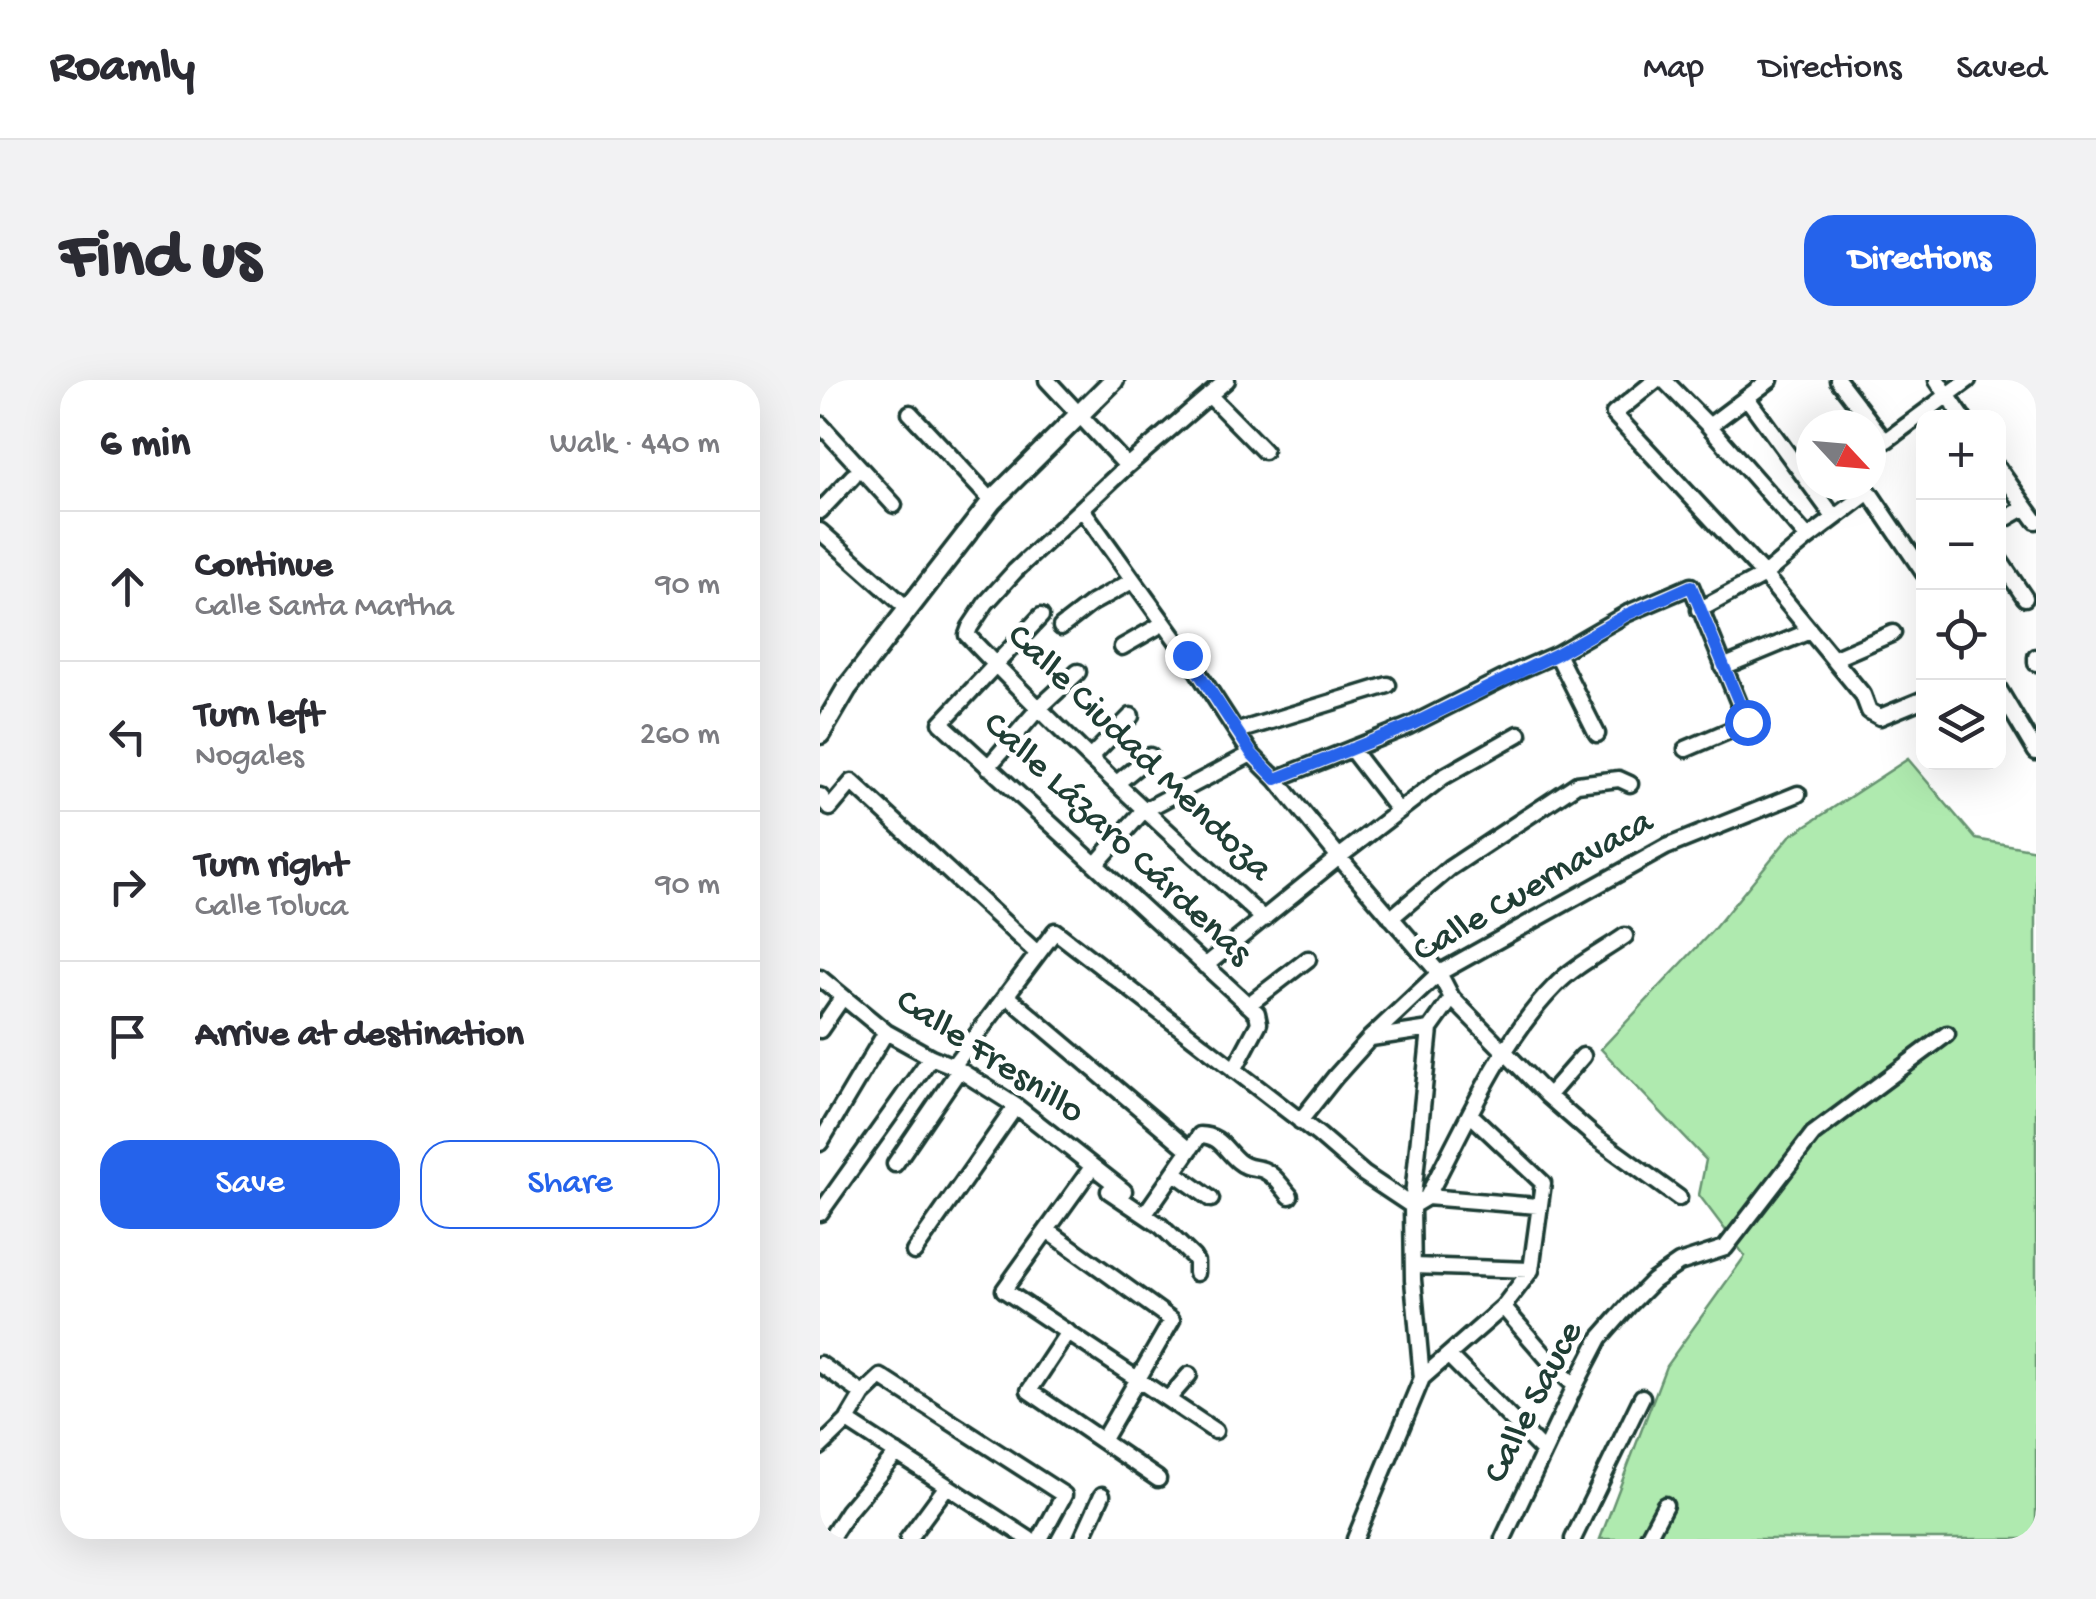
<!DOCTYPE html>
<html lang="en">
<head>
<meta charset="utf-8">
<style>
	body { margin:0; font-family:"Gochi Hand",sans-serif; background:#f2f2f3; color:#2b2b33 }
	.controls { position:absolute; right:30px; top:30px; display:grid; overflow:hidden; border-radius:20px; box-shadow:0 10px 40px #0002 }
	.controls button { width:90px; height:90px; display:grid; place-items:center; padding:0; border:0; border-bottom:2px solid #e1e1e2; background:#fff; color:#2b2b33; font:50px sans-serif }
	.compass { position:absolute; left:976px; top:30px; width:90px; height:90px; border-radius:50%; background:#fff; box-shadow:0 10px 40px #0002; rotate:116deg }
	.stop { position:absolute; width:30px; height:30px; margin:-22px; border:8px solid #2563eb; border-radius:50%; background:#fff }
	.stop.end { background:#2563eb; border-color:#fff; box-shadow:0 2px 10px #0008 }
	.list { margin:0; padding:0; list-style:none }
	h2 { display:flex; justify-content:space-between; align-items:center; height:130px; margin:0; padding:0 40px; font-size:42px }
	h2 small { font-size:32px; font-weight:400; color:#7c7c81 }
	.list li { display:grid; grid-template-columns:65px 1fr auto; gap:30px; align-items:center; box-sizing:border-box; height:150px; padding:0 40px; border-top:2px solid #e1e1e2 }
	.list b { display:block; font-size:38px; white-space:nowrap }
	.list p { margin:0; font-size:32px; white-space:nowrap; color:#7c7c81 }
	.list em { font-size:32px; font-style:normal; color:#7c7c81 }
	.actions { display:flex; gap:20px; padding:30px 40px }
	.actions a { flex:1; padding:22px 0; border:2px solid #2563eb; border-radius:30px; text-align:center; font-size:35px; color:#2563eb }
	.actions .main { background:#2563eb; color:#fff }
	.icon { flex:none; width:55px; height:55px; fill:none; stroke:currentColor; stroke-width:2; stroke-linecap:round; stroke-linejoin:round }
	.map { position:relative; flex:none; width:1216px; height:1159px; overflow:hidden; border-radius:30px }
	header { display:flex; align-items:center; gap:60px; box-sizing:border-box; height:140px; padding:0 50px; background:#fff; border-bottom:2px solid #e1e1e2 }
	header strong { font-size:48px }
	nav { display:flex; gap:55px; margin-inline-start:auto; font-size:35px }
	.intro { display:flex; align-items:center; justify-content:space-between; box-sizing:border-box; height:240px; padding:0 60px }
	h1 { margin:0; font-size:70px }
	.button { padding:25px 45px; border-radius:30px; background:#2563eb; color:#fff; font-size:35px; font-weight:700 }
	main { display:flex; gap:60px; padding:0 60px }
	aside { flex:1; background:#fff; border-radius:30px; box-shadow:0 10px 40px #0002 }
	.map>svg:first-child { display:block }
	.green { fill:#afeaaf; stroke:#679472; stroke-width:2.5 }
	.lines { fill:none; stroke-linecap:round; stroke-linejoin:round }
	.minor-casing { stroke:#1f3d34; stroke-width:21 }
	.major-casing { stroke:#1f3d34; stroke-width:25 }
	.minor { stroke:#fff; stroke-width:14 }
	.major { stroke:#fff; stroke-width:18 }
	.route { stroke:#2563eb; stroke-width:12 }
	.labels { text-anchor:middle; dominant-baseline:central; stroke-width:10; stroke-linejoin:round; paint-order:stroke }
	.street-label { font-size:38px; fill:#1f3d34; stroke:#fff }
</style>
</head>
<body>
<header>
<strong>Roamly</strong>
<nav><a>Map</a><a>Directions</a><a>Saved</a></nav>
</header>
<div class="intro"><h1>Find us</h1><a class="button">Directions</a></div>
<main>
<aside>
<h2>6 min<small>Walk · 440 m</small></h2>
<ul class="list">
<li><svg class="icon" aria-label="ahead" viewBox="0 0 24 24"><path d="M12 20V5M6 11l6-6 6 6"/></svg><div><b>Continue</b><p>Calle Santa Martha</p></div><em>90 m</em></li>
<li><svg class="icon" aria-label="left" viewBox="0 0 24 24"><path d="M17 20v-9H6M10 6l-5 5 5 5"/></svg><div><b>Turn left</b><p>Nogales</p></div><em>260 m</em></li>
<li><svg class="icon" aria-label="right" viewBox="0 0 24 24"><path d="M7 20v-9h11M14 6l5 5-5 5"/></svg><div><b>Turn right</b><p>Calle Toluca</p></div><em>90 m</em></li>
<li><svg class="icon" aria-label="arrive" viewBox="0 0 24 24"><path d="M6 21V4h12l-3 4 3 4H6"/></svg><div><b>Arrive at destination</b></div></li>
</ul>
<div class="actions"><a class="main">Save</a><a>Share</a></div>
</aside>
<div class="map">
<svg width="1216" height="1159" viewBox="0 0 1216 1159">
	<rect width="100%" height="100%" fill="#fff"/>
	<filter id="ink" filterUnits="userSpaceOnUse"><feTurbulence type="fractalNoise" baseFrequency=".01" numOctaves="2"/><feDisplacementMap in="SourceGraphic" scale="20" xChannelSelector="R" yChannelSelector="G"/><feConvolveMatrix kernelMatrix="1 2 1 2 8 2 1 2 1" color-interpolation-filters="sRGB"/></filter>
	<g filter="url(#ink)">
		<path class="green" d="M1088,379L1156,459L1216,470V1159H780L846,986L925,876L879,815L886,780L781,669L893,550L970,456Z"/>
		<g class="lines">
			<defs>
				<path id="minor" d="M227,0L307,86
					M407,0L307,86L195,191L166,223L150,247L147,255C242,355 342,447 444,539
					M836,0L794,34L944,195L1043,315L1049,331L1060,337L1104,319
					M844,0L889,46L988,158
					M1018,0L1061,56L1067,60L1148,0
					M1117,0L1143,38
					M389,15L444,71
					M927,18L1014,137
					M90,33L172,121
					M0,44L74,125
					M889,46L950,0
					M1178,88L1216,141
					M262,129L367,275L431,374L456,399L519,477L619,593L632,618L728,716L775,757L859,818
					M0,131L33,96
					M1178,143L1206,127
					M0,151L89,230
					M1178,178L1205,218
					M879,230L944,195L988,158L1049,112L1104,193
					M221,236L121,343L437,633L439,643L414,690
					M241,247L272,223L312,201
					M302,267L344,243
					M737,274L777,354
					M1216,277V283
					M1013,279L1073,253
					M903,287L990,251
					M1178,308L1216,372
					M418,351L568,305
					M531,369L578,430
					M270,378L311,336
					M168,387L218,329L258,292
					M456,399L589,346L696,292L737,274L808,233L871,206L927,343L866,369
					M297,403L330,376
					M0,416L10,428L32,402L217,573
					M276,484L323,431L431,374
					M571,538L630,488L757,404L799,399L810,404
					M385,586L519,477L623,397L699,354
					M0,598L66,652L111,677L133,686L196,726L304,811
					M186,615L369,770
					M428,625L488,579
					M0,650L22,618
					M551,658L610,649L632,618
					M133,686L235,551L499,755L544,794L592,826
					M728,716L763,676
					M480,741L515,697L550,658L619,593L846,467L978,414
					M0,763L66,652
					M75,784L139,690
					M272,787L184,910L395,1051
					M355,793L391,819
					M289,811L341,846L373,877L376,882V893
					M607,817L718,826
					M592,826L607,817C645,746 679,663 735,606C754,586 782,572 805,556
					M0,833L111,677
					M325,834L380,755C400,755 405,770 418,781C426,788 432,787 440,789C453,792 462,807 470,816
					M227,850L352,940L282,1061
					M94,872L196,726
					M593,886L711,890
					M683,927L735,987L755,1006
					M248,952L209,1011L338,1099
					M628,975L724,1072
					M0,984L43,1014
					M602,998L593,900L592,826L610,649
					M348,1019L369,995
					M27,1041L209,1159
					M0,1067L27,1041L43,1014L61,997L244,1115L220,1159
					M10,1159L28,1131L77,1073
					M88,1159L127,1106
					M262,1159L282,1115
					M535,1159L602,998L683,927L711,890L723,803L651,735
					M683,1159L755,1006L780,958L809,925L833,901L859,883L905,868L993,754L1127,654
					M753,1159L822,1017
					M827,1159L845,1125"/>
				<path id="major" d="M0,354L27,308L172,121L294,0"/>
			</defs>
			<use href="#minor" class="minor-casing"/>
			<use href="#major" class="major-casing"/>
			<use href="#minor" class="minor"/>
			<use href="#major" class="major"/>
		</g>
	</g>
	<g class="lines" filter="url(#ink)">
		<path class="route" d="M367,275L432,374L456,399L589,346L737,274L808,234L871,206L927,342"/>
	</g>
	<g class="labels">
		<g class="street-label">
			<text transform="translate(318 374) rotate(44)">Calle Ciudad Mendoza</text>
			<text transform="translate(296 460) rotate(43)">Calle Lázaro Cárdenas</text>
			<text transform="translate(714 508) rotate(-30)">Calle Cuernavaca</text>
			<text transform="translate(169 678) rotate(33)">Calle Fresnillo</text>
			<text transform="translate(715 1023) rotate(-63)">Calle Sauce</text>
		</g>
	</g>
</svg>
<div class="controls">
<button>+</button>
<button>−</button>
<button><svg class="icon" aria-label="locate" viewBox="0 0 24 24"><circle cx="12" cy="12" r="6"/><path d="M12 2v4M12 18v4M2 12h4M18 12h4"/></svg></button>
<button><svg class="icon" aria-label="layers" viewBox="0 0 24 24"><path d="M12 4l9 5-9 5-9-5zM3 14l9 5 9-5"/></svg></button>
</div>
<svg class="compass" viewBox="-18 -18 36 36"><path d="M0-13l5 13h-10z" fill="#e53935"/><path d="M0 13l5-13h-10z" fill="#7c7c81"/></svg>
<div class="stop" style="left:927px;top:342px"></div>
<div class="stop end" style="left:367px;top:275px"></div>
</div>
</main>
</body>
</html>
